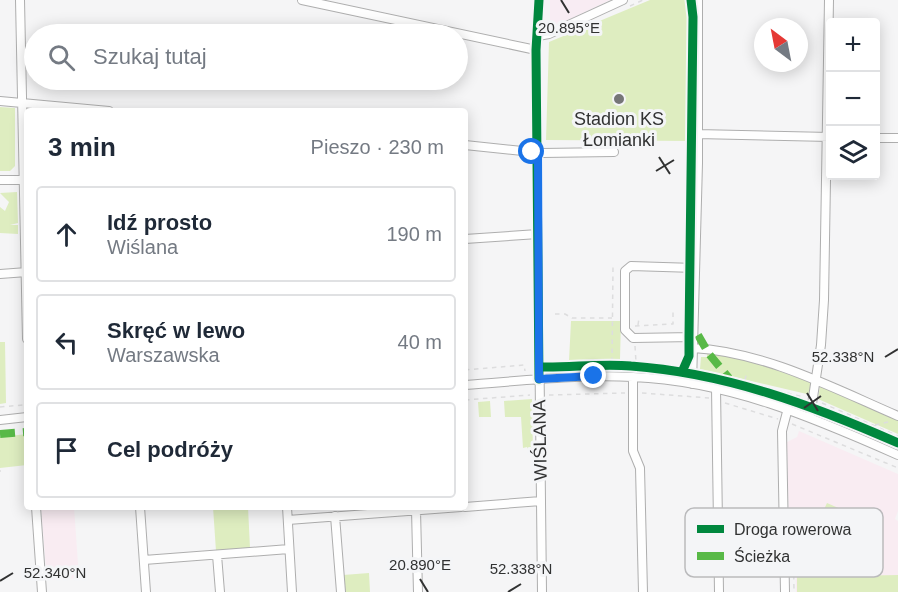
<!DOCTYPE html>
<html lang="pl">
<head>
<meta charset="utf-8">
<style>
	body { margin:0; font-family:Helvetica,sans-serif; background:#f6f6f7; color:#1f2937 }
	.controls { position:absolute; right:18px; top:18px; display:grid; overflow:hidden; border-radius:6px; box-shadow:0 3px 15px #0003 }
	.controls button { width:54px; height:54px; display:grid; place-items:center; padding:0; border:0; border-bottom:2px solid #e0e1e3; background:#fff; color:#1f2937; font:30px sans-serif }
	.compass { position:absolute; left:754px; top:18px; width:54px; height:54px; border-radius:50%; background:#fff; box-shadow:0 3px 15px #0003; rotate:328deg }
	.stop { position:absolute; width:18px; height:18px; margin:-14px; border:4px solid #1a73e8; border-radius:50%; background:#fff }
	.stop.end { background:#1a73e8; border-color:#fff; box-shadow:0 2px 6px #0008 }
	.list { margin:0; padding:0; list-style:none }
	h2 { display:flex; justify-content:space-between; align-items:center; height:78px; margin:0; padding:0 24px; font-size:26px }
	h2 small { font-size:20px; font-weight:400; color:#747a83 }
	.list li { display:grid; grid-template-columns:39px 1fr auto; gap:18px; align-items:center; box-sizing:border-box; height:96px; margin:0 12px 12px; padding:0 12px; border:2px solid #e0e1e3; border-radius:6px }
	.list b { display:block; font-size:22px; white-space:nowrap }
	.list p { margin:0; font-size:20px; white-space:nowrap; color:#747a83 }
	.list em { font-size:20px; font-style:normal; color:#747a83 }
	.icon { flex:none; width:33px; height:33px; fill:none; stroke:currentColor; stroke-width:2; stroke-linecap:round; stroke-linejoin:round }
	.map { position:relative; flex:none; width:898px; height:592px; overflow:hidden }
	.search { position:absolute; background:#fff; box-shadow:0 3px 15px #0003; left:24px; top:24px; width:444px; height:66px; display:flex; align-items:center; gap:15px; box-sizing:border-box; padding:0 21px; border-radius:33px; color:#747a83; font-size:22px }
	.panel { position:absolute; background:#fff; box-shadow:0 3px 15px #0003; left:24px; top:108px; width:444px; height:402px; border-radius:6px }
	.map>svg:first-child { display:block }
	.industrial { fill:#f8ecf3 }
	.education { fill:#f9ecf2 }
	.green { fill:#deedc0 }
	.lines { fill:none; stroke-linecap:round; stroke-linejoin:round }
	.minor-casing { stroke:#aeaeae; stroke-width:10 }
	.path { stroke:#ddddde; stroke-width:1.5; stroke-dasharray:4.5 4.5; stroke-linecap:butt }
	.minor { stroke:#fefefe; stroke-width:8 }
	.quiet { stroke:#58b947; stroke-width:8; stroke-dasharray:15 8; stroke-linecap:butt }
	.cycleway-casing { stroke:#f4f5f7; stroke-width:13 }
	.cycleway { stroke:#00873e; stroke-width:9 }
	.route { stroke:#1a73e8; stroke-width:8 }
	.ticks { fill:none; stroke:#313232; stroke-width:2 }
	.poi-dot { fill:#767677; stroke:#f4f5f7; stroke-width:2 }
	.labels { text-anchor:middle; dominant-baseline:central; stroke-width:6; stroke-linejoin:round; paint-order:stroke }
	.poi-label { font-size:18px; fill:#313232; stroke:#f4f5f7 }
	.street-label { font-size:18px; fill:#313232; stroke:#f4f5f7 }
	.key { fill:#f4f5f7; stroke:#bababc; stroke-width:1.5 }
	.key-label { font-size:16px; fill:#313232 }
	.ticks-label { font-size:15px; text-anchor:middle; fill:#313232; stroke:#f4f5f7; stroke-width:6; stroke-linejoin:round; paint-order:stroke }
</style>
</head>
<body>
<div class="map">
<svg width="898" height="592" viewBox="0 0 898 592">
	<rect width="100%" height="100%" fill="#f5f5f6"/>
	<path class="industrial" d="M550,0H610L553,27L550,24Z"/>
	<path class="education" d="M799,431L898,474V511L895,519L898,521V592H796L795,523H789L787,442L797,437Z
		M41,507H74L79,578L47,580Z"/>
	<path class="green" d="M650,0H689L690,141L546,140L549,42Z
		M0,107L15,108V166L10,171H0Z
		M17,192L18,223L10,225H18V234L0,233V207L5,211L9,202L0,193Z
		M571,321H621L620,359L569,361Z
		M0,342H5L6,403L0,404Z
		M707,352L751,361L813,383L811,395L700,369L701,357H707Z
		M820,386L898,419V434L818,399Z
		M532,399L533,454L528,453L527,447L523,448L521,417H505L504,401Z
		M490,401L491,417H479L478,402Z
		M27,434V465L0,468V437Z
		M827,503L859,517L842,554L828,548L837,528L819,520Z
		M213,507H248L250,548L216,551Z
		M369,573L370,592H345L343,575Z
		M898,575V592H797V577Z"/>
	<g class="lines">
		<defs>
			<path id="minor" d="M20,0L27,339
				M302,0L536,50
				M539,0L536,50L542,592
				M538,36L549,34L623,0
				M0,101L109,111
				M697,134L830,137
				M876,138H898
				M465,145L542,153L614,152
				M0,180H23
				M465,239L538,234
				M0,274L27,272
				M693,337L633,338L625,330V271L631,266L695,268
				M693,348C765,352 833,388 898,416
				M633,377V451L640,468L643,592
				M692,384L698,163V0
				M465,385C521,381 577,374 633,377C728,381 812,417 898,455
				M716,388L719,592
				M810,417L821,345L824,300L829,0
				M0,420L27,417
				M36,507L42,592
				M140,507L146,592
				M287,507L292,592
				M465,507L541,501
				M416,510L418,592
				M335,516L341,592
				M288,520L461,507
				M217,555L220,592
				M144,560L289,549
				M785,592L782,431L788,408"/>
		</defs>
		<use href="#minor" class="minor-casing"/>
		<path class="path" d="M630,6L643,0
			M555,314H565L572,318H612
			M638,325L639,318
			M635,326L673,324V311
			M635,346L636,362
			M612,362L613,267
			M548,364L629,361L684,369
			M465,370L524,365L525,371
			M700,371L803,397
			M745,380L747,371
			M642,393L709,398
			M549,395L625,393
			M465,400L530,395
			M725,403L778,419
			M822,403L898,436
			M0,407L23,405
			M792,424L898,468
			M875,425L888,422
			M26,432H27
			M0,470V472
			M793,521L794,592"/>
		<use href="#minor" class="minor"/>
		<path class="quiet" d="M698,335L709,354L729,378
			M0,434L26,432"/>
		<defs>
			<path id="cycleway" d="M539,0L536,50L539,379
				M539,367C570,368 601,363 631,366C726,373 812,405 898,443
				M682,372L689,356V337L693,17L691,0"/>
		</defs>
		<use href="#cycleway" class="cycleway-casing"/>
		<use href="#cycleway" class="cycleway"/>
	</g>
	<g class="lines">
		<path class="route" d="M532,152H538L539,379L594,376"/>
	</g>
	<path class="ticks" d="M561,0L569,13M659,157L670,174M656,171L674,160M885,357L898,349M807,393L818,411M804,408L821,396M420,579L428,592M0,581L13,573M508,592L521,584"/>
	<circle class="poi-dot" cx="619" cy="99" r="6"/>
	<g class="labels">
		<g class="poi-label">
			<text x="619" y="119">Stadion KS<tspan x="619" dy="21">Łomianki</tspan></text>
		</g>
		<g class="street-label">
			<text transform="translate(540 440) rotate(-91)">WIŚLANA</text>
		</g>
	</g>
	<rect x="685" y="508" width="198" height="69" rx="9" class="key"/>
	<rect x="697" y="525" width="27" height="8" fill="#00873e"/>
	<rect x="697" y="552" width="27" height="8" fill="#58b947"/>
	<g class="key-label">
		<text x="734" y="535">Droga rowerowa</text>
		<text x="734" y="562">Ścieżka</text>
	</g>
	<g class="ticks-label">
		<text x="569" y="33">20.895°E</text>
		<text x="843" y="362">52.338°N</text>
		<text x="420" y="570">20.890°E</text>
		<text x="521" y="574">52.338°N</text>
		<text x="55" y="578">52.340°N</text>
	</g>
</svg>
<div class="controls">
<button>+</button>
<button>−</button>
<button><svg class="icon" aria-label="layers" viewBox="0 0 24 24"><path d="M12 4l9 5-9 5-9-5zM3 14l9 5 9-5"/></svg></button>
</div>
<svg class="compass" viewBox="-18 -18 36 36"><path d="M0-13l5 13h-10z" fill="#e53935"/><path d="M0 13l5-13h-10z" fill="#747a83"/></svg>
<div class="stop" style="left:532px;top:152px"></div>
<div class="stop end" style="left:594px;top:376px"></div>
<div class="search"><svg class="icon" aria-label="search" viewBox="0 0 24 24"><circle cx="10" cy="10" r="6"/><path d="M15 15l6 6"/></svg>Szukaj tutaj</div>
<section class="panel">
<h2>3 min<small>Pieszo · 230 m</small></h2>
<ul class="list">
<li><svg class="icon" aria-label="ahead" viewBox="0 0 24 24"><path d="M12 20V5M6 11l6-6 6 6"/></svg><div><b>Idź prosto</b><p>Wiślana</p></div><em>190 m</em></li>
<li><svg class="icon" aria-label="left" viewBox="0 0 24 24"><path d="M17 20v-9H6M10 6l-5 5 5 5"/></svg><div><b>Skręć w lewo</b><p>Warszawska</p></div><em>40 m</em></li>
<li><svg class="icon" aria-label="arrive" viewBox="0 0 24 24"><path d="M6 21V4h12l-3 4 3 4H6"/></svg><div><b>Cel podróży</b></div></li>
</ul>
</section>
</div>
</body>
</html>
